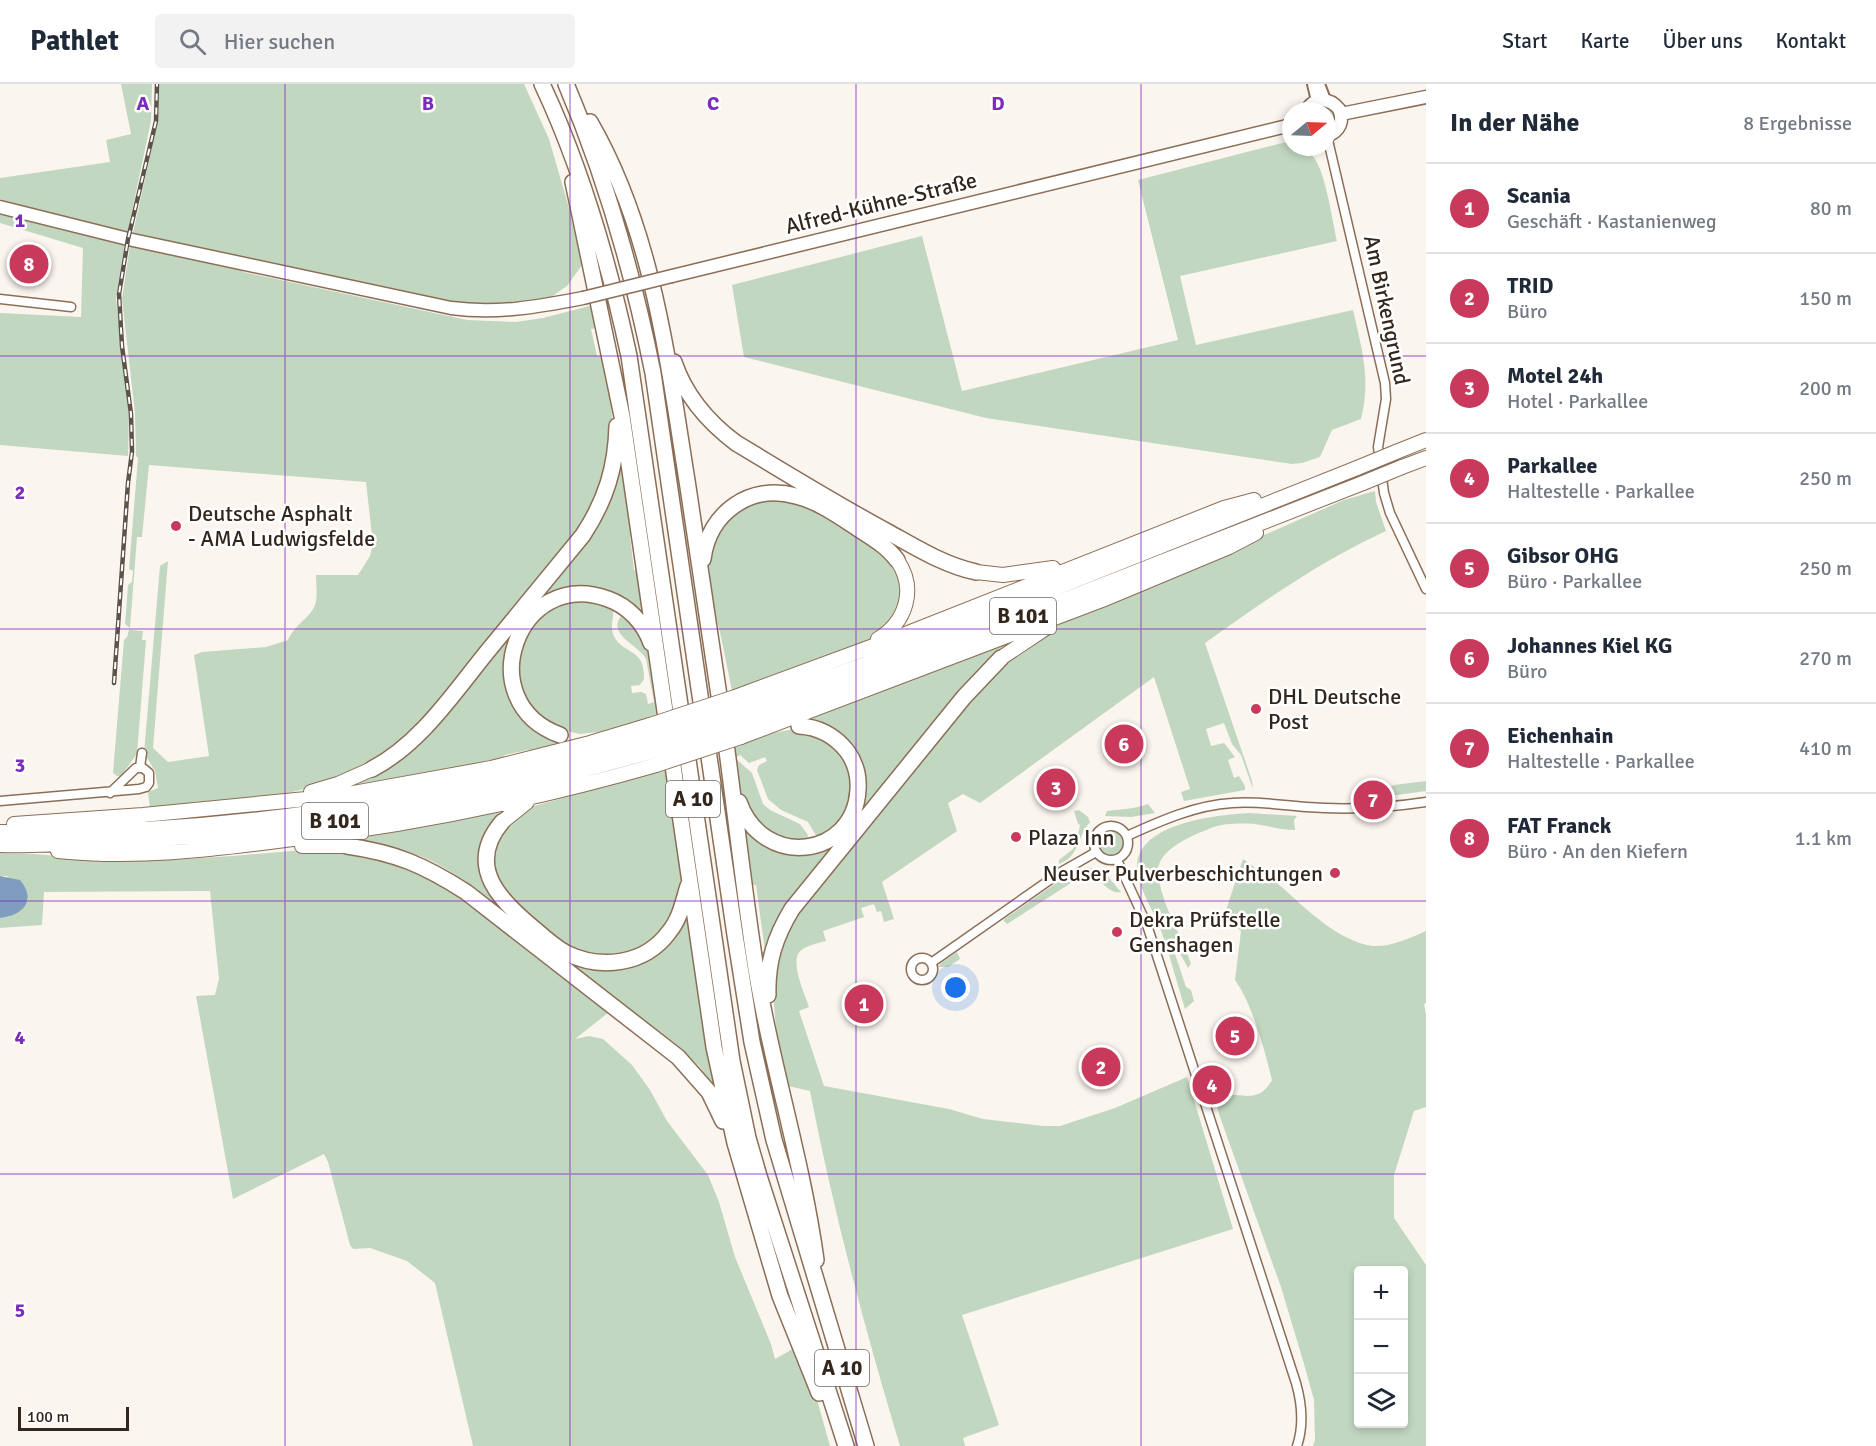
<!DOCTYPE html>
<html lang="de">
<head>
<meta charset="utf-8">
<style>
	body { margin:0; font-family:Signika,sans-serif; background:#f2f2f3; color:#1f2937 }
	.controls { position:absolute; right:18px; bottom:18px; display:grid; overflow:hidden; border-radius:6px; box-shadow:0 3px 9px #0003 }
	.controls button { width:54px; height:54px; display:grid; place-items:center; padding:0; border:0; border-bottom:2px solid #e0e1e3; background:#fff; color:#1f2937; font:30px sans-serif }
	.compass { position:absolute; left:1282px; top:18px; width:54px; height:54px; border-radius:50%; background:#fff; box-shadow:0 3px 9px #0003; rotate:71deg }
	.scale { position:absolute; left:18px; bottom:15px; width:111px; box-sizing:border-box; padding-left:6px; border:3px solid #33271d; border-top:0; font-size:16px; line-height:21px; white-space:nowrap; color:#33271d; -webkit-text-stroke:4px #fff; paint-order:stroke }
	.you { position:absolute; left:956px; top:904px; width:21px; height:21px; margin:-15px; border:4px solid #fff; border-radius:50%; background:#1a73e8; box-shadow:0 0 0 9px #1a73e833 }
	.badge { display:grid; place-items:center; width:39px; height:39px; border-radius:50%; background:#c8395c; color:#fff; font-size:20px; font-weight:700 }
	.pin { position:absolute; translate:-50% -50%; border:3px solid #fff; box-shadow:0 2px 6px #0006 }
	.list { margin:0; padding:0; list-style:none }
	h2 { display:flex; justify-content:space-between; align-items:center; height:78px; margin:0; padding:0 24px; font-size:26px }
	h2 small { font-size:20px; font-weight:400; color:#747a83 }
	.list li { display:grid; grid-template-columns:39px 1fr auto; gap:18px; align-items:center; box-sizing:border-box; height:90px; padding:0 24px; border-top:2px solid #e0e1e3 }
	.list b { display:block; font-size:22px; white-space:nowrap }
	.list p { margin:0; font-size:20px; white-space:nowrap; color:#747a83 }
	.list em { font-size:20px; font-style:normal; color:#747a83 }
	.icon { flex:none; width:33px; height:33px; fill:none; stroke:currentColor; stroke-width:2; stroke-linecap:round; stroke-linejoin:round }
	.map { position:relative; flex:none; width:1426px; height:1362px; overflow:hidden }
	header { display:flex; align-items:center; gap:36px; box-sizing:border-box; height:84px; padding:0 30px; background:#fff; border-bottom:2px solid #e0e1e3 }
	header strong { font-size:28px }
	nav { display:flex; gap:33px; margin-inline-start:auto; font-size:21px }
	.search { width:420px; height:54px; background:#f2f2f3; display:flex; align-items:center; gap:15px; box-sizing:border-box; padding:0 21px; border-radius:6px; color:#747a83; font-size:22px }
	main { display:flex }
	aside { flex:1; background:#fff }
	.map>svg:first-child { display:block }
	.green { fill:#c2d7c0; fill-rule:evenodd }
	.water { fill:#7f9dbe }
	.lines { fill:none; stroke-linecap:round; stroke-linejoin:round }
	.minor-casing { stroke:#8b6e57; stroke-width:11 }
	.tertiary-casing { stroke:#8b6e57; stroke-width:14 }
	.secondary-casing { stroke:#8b6e57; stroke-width:15 }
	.trunk-casing { stroke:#8b6e57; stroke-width:16 }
	.motorway-casing { stroke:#8b6e57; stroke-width:18 }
	.minor { stroke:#fff; stroke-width:8 }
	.tertiary { stroke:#fff; stroke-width:10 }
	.secondary { stroke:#fff; stroke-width:12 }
	.trunk { stroke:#fff; stroke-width:14 }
	.motorway { stroke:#fff; stroke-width:15 }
	.rail-casing { stroke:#5d5349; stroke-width:4.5 }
	.rail { stroke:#fff; stroke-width:2; stroke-dasharray:7; stroke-linecap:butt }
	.secondary-bridge-casing { stroke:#8b6e57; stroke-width:15; stroke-linecap:butt }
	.trunk-bridge-casing { stroke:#8b6e57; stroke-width:16; stroke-linecap:butt }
	.secondary-bridge { stroke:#fff; stroke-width:12 }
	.trunk-bridge { stroke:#fff; stroke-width:14 }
	.grid { fill:none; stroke:#7b2cbf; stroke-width:1.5; stroke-opacity:0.55 }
	.poi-dot { fill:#c8395c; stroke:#fff; stroke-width:2 }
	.labels { text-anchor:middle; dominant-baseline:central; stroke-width:5; stroke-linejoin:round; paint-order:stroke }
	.shield { fill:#fff; stroke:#706861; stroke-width:1.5 }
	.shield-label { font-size:21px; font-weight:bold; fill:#33271d }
	.street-label { font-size:22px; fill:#33271d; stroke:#fff }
	.poi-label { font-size:22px; fill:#33271d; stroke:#fff; text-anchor:start }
	.grid-label { font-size:20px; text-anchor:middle; font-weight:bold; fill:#7b2cbf; stroke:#fff; stroke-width:5; stroke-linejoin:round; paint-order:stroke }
</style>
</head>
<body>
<header>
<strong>Pathlet</strong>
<div class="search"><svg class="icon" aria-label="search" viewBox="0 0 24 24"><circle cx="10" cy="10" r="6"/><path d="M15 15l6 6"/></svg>Hier suchen</div>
<nav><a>Start</a><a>Karte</a><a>Über uns</a><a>Kontakt</a></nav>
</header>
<main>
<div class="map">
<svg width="1426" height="1362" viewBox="0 0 1426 1362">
	<rect width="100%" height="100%" fill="#fbf5ef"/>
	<path class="green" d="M121,0H152L151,37L127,151L0,115V94L110,78L106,56L131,50Z
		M159,0H524L549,55L569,124L582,181L567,202L551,213L491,220L443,217L132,153L158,37Z
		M1330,21L1338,38L1327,48V27H1311L1315,22Z
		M1290,57L1291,63C1301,63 1309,67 1315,75C1326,92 1332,135 1337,157L1180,192L1196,261L1353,226C1362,266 1371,294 1361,335L1332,346L1320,373L1302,379L1292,380L986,334L744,273L732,201L922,152L962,307L1178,256L1138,96Z
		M0,126L125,159L116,214L129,330L128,372L0,361V229L81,233L83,164L0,139Z
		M130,161L242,184L243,188L467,236L516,238L543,234L593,221L596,244L591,245L597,272L603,271L611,317L613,349L608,387L585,439L423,636L401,657L377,675L331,699L283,710L150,725L148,708L158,704L155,687L144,669L160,482L168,477L153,664L168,678L209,672L194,571L202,568L266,563L288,556C295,540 311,533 315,521C318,513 316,500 316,491H358L370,472L373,460L366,398L149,381L142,453H137L130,544L125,540L128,501L132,498L133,487L129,485L138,374L136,372L135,329L122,215Z
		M622,369L636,451L630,452L634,486L642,485L650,545L616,513L541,519L508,596L560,655L568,657L569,660L530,670L528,666L505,671L502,676L342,706L374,691L559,489Z
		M1375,407L1376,418L1386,447C1321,477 1262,518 1205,559L1252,697L1253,705L1241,671L1232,660L1224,639L1206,645L1211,662L1224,659L1235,673L1228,676L1234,694L1239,692L1245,702V706L1184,717L1181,708L1190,705L1154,593L980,719L963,710L948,719L957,747L882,798L894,835L884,838L881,827L877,828L874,820L861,824L864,833L823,847L826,857C818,859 809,861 803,865C787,873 805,910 809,923L799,927L824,1002L949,1025L983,1035L1043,1042H1060L1115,1024L1187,993L1233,1145L962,1231L999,1341L963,1354L965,1362H900C865,1245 833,1127 810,1007L788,1002L776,943L772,901L774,880L795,830L977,603L1038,552L1054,543L1344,416Z
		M775,412L811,422L892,474L903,507L898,528L885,546L865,559L732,607L720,548L710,513L707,484L709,463L721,439L739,423Z
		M566,517L612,521C616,532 608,542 615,554C625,571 645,564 644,595L640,601L631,602L632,609L641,608L646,610L648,620L654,618L646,575C638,560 604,550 623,530L648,558L661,631L607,647L580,650L557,645L548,640L526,619L515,581L531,538Z
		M129,546L143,547L142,556H146L137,670L121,692H117L113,689L124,556L127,553Z
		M1027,547L1005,563L798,808L764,882L759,869L765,867L756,801L748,802L740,733L777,764L842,749L860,685L802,635Z
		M800,644L840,663L856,702L841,741L817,753L808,738L781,726L768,715L757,686L759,681L767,677L765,673L749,679L740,671L735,674L752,689L763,720L770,726L800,740L808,751L806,758L770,753L739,712L731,665L767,650Z
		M669,684L683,804L677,830L643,866L602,874L569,864L516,823L495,791L493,768L499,750L524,725Z
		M1426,697V707L1397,711H1366L1394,701Z
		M1148,720L1155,729L1131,733L1105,732L1107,727C1122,725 1134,725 1148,720Z
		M513,721L504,730L486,791L554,863L625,881L688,822L705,923L699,924L718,1008L699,982L678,962L468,799C451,788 434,776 414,770C392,762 369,758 345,755L346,753Z
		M1079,726L1088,733L1090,738C1076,754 1081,771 1059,780V776L1073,765C1074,755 1079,751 1080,741L1078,740L1074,727Z
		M1249,729L1297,732L1294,736L1295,746C1280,746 1269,742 1255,740C1244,739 1224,739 1214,743C1195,750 1156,765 1158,789C1161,820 1181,850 1191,880L1188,884L1176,862L1173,864L1186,903L1191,906L1194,917L1185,925C1177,899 1170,872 1161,846C1154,828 1141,809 1138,790C1128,740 1215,731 1249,729Z
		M1098 759a13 13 0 1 1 26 0a13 13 0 1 1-26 0Z
		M312,765H330L422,785L613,925L575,955L589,952L603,955L632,981L650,1006L667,1037L708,1091L719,1118L735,1173L771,1260L775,1275L796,1263L816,1312L830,1362H473L435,1199L407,1177L370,1164L353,1165L350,1161L328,1078L324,1070L233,1115L196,912L215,911L219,895L210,807L44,808L42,841L0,844V834C14,833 21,828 28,816L7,792H0V769C15,770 31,769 46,771C69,773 92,777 115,777C181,777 246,771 312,765Z
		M1243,775C1256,785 1272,794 1284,805C1307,826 1340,858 1373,862C1391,863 1410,854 1426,847V919L1424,920L1426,931V1023L1414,1027L1394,1091V1134L1426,1181V1362H1313L1315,1356L1314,1316L1304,1280L1281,1203L1219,1030L1215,1012C1239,1006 1257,1023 1272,996C1265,967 1252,919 1235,896L1241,847L1224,832ZM1404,1186V1340H1358V1186Z
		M1087,783L1103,787L1121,808C1107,811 1102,792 1085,790L1007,840L1003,836L1075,786Z
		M957,868L960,875L948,883H938L941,879Z"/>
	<path class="water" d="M0,792L20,796C37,816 23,832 0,834Z"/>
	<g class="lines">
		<defs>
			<path id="minor" d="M1327,52L1385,299L1386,315L1378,363L1384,409L1390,429L1426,505
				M0,215L71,223
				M140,683L142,669
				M0,717L139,705L146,703L149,699V689L143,684H136L110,709
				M1094 759a17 17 0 1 1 34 0a17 17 0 1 1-34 0Z
				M1127,752C1160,737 1196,721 1232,719C1257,717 1281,721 1306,723C1346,726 1387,724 1426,718
				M1117,776L1147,841L1296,1299C1302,1320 1304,1341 1297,1362
				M911 885a11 11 0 1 1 22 0a11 11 0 1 1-22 0Z
				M931,879L1061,788L1096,768"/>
			<path id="tertiary" d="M1313,0L1317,17
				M1319,0L1325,16"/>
			<path id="secondary" d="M1306,27C1314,13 1329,13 1339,25C1344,37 1340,47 1327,52
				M1341,30L1426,13
				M0,123L128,155L451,224C497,230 537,223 583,214
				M672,192L1291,41"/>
			<path id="trunk" d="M1396,368L1426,356
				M1402,383L1426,374
				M976,488L1003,491L1053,484
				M878,555C906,538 917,505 897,476
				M1001,574L1046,544
				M735,613L903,551L1224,424L1254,416
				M737,627L865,580L1357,384
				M739,639L870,592L1363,399
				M741,653L1102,516L1229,463L1256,449
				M311,708L338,700L372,685
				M502,738L527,718
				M14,740L143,731L337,712L491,684L590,659L650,641
				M0,748C165,751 333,731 495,696C548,685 600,669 652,655
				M0,761C32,762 64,760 95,758C209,754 322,742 434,721C508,707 581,687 654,667
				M302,762H347
				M58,767C134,775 210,766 285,756C411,741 534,716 656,681"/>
			<path id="motorway" d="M542,0C583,87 609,179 629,272L732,977L748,1054L759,1092L846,1362
				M566,0C606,94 633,189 653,289L735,851L752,958L774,1056L866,1362
				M590,38C654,149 668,279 688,403C700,486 713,569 725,652C735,725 743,799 754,872C769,974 802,1073 816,1176
				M573,98L622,332L714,963L735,1059L780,1212L819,1309
				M674,278C685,311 708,338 736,359C786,389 836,420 888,448C917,464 944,481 976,488
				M703,475C709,429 750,399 796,412C817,417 836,430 854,442C869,452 886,461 897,476
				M560,651C469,618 518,482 608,515C628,522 644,539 651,559
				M372,685C420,660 453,610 487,568C519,529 551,490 583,451C606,416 616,383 617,342
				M739,718C763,786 854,774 858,706C859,692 855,678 847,667C835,652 819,643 799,642
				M502,738C464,783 502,819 537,847C546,855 555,863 566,869C601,886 645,881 669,848C680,835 683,818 688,802
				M347,762C396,769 424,781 466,808L678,973L709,1008L723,1037
				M768,911C767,878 775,853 792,825L964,613L1001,574"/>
		</defs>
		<use href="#minor" class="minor-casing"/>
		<use href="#tertiary" class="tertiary-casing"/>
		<use href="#secondary" class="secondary-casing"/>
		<use href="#trunk" class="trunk-casing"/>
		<use href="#motorway" class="motorway-casing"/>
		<use href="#minor" class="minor"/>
		<use href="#tertiary" class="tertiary"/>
		<use href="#secondary" class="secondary"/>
		<use href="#trunk" class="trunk"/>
		<use href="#motorway" class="motorway"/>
		<defs>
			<path id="rail" d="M114,599L128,399L132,368L131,330L122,262L119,210L128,155L156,37L157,0"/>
		</defs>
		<use href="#rail" class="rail-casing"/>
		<use href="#rail" class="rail"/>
		<defs>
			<path id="secondary-bridge" d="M583,214L672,192"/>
			<path id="trunk-bridge" d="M1357,384L1396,368
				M1363,399L1402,383
				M650,641L735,613
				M652,655L737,627
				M654,667L739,639
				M656,681L741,653"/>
		</defs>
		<use href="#secondary-bridge" class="secondary-bridge-casing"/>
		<use href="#trunk-bridge" class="trunk-bridge-casing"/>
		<use href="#secondary-bridge" class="secondary-bridge"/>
		<use href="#trunk-bridge" class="trunk-bridge"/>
	</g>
	<path class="grid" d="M285,0V1362M570,0V1362M856,0V1362M1141,0V1362M0,272H1426M0,545H1426M0,817H1426M0,1090H1426"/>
	<g class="poi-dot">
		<circle cx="176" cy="442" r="6"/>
		<circle cx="1256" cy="625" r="6"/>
		<circle cx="1016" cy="753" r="6"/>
		<circle cx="1335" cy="789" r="6"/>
		<circle cx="1117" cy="848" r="6"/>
	</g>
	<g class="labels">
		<g class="shield">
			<rect x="990" y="514" width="66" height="36" rx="4.5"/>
			<rect x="666" y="697" width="54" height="36" rx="4.5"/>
			<rect x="302" y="719" width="66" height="36" rx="4.5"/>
			<rect x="815" y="1266" width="54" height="36" rx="4.5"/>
		</g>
		<g class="shield-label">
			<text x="1023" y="532">B 101</text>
			<text x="693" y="715">A 10</text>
			<text x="335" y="737">B 101</text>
			<text x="842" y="1284">A 10</text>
		</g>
		<g class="street-label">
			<text transform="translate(881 119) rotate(-14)">Alfred-Kühne-Straße</text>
			<text transform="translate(1387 226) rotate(78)">Am Birkengrund</text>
		</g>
		<g class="poi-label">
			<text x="188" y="429">Deutsche Asphalt<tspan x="188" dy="25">- AMA Ludwigsfelde</tspan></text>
			<text x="1268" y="612">DHL Deutsche<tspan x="1268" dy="25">Post</tspan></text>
			<text x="1028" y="753">Plaza Inn</text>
			<text x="1323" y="789" text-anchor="end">Neuser Pulverbeschichtungen</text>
			<text x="1129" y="835">Dekra Prüfstelle<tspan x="1129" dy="25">Genshagen</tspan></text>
		</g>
	</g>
	<g class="grid-label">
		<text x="143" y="26">A</text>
		<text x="428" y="26">B</text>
		<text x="713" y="26">C</text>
		<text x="998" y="26">D</text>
		<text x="20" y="143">1</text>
		<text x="20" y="415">2</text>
		<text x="20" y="688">3</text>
		<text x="20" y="960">4</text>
		<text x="20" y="1233">5</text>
	</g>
</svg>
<div class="controls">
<button>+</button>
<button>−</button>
<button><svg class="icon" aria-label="layers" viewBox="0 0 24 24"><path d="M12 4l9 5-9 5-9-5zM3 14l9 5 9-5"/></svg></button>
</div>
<svg class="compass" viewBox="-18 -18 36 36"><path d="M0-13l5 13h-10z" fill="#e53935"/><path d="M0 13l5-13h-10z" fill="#747a83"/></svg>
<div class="scale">100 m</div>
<div class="you"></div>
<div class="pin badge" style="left:864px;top:920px">1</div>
<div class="pin badge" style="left:1101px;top:983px">2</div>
<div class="pin badge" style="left:1056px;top:704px">3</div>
<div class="pin badge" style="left:1212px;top:1001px">4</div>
<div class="pin badge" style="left:1235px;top:952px">5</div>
<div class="pin badge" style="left:1124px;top:660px">6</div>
<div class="pin badge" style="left:1373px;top:716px">7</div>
<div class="pin badge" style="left:29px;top:180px">8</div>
</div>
<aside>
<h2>In der Nähe<small>8 Ergebnisse</small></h2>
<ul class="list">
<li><span class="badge">1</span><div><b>Scania</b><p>Geschäft · Kastanienweg</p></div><em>80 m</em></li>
<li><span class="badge">2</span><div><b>TRID</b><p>Büro</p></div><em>150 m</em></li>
<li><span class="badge">3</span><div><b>Motel 24h</b><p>Hotel · Parkallee</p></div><em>200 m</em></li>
<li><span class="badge">4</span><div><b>Parkallee</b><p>Haltestelle · Parkallee</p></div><em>250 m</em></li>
<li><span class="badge">5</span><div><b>Gibsor OHG</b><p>Büro · Parkallee</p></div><em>250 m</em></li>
<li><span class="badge">6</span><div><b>Johannes Kiel KG</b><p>Büro</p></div><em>270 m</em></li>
<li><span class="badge">7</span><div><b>Eichenhain</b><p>Haltestelle · Parkallee</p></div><em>410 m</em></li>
<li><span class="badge">8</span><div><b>FAT Franck</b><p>Büro · An den Kiefern</p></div><em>1.1 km</em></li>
</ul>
</aside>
</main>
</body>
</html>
